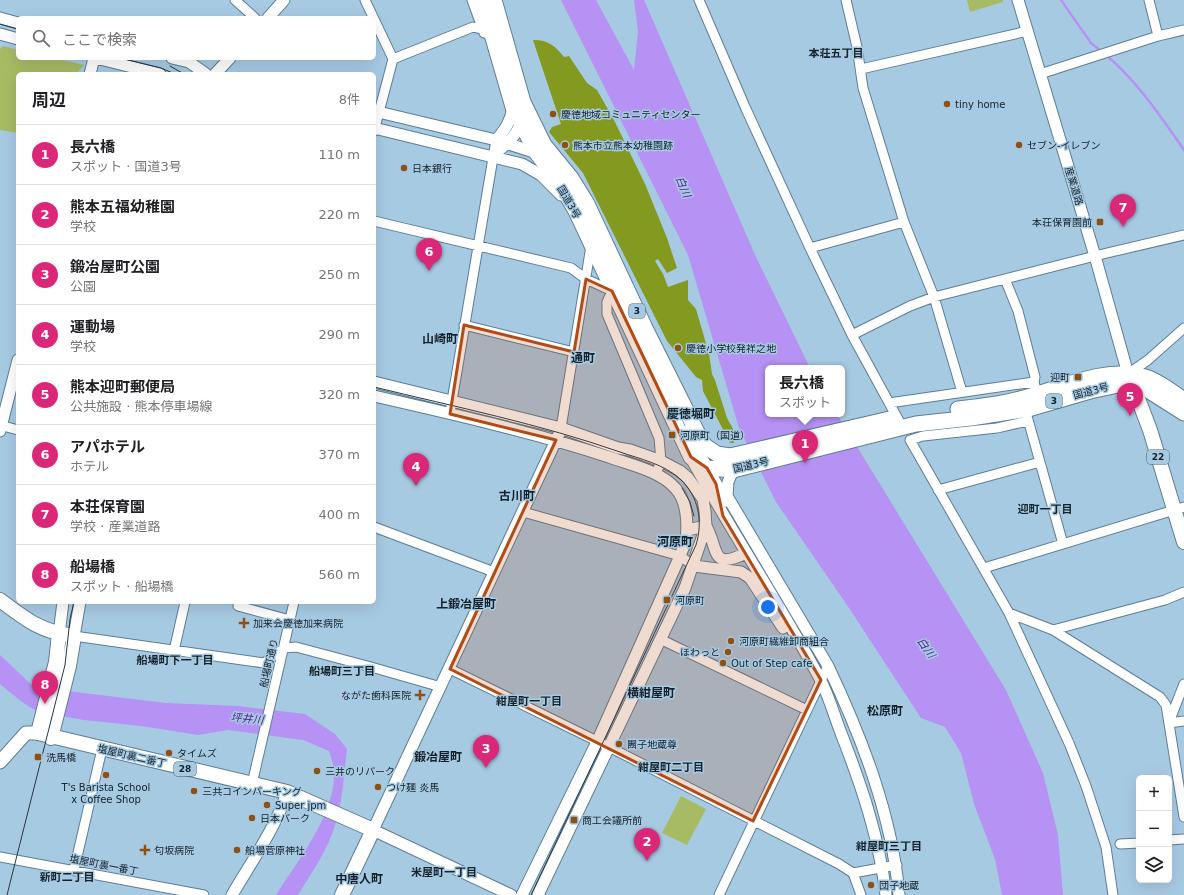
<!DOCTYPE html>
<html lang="ja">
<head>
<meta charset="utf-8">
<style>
	body { margin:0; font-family:"DejaVu Sans","Noto Sans JP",sans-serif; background:#f6f6f6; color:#202124 }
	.controls { position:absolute; right:12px; bottom:12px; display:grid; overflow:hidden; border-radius:6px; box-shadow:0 4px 16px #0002 }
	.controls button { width:36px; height:36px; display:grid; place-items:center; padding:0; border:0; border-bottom:1px solid #e0e0e0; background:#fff; color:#202124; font:20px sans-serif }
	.you { position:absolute; left:768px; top:607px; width:14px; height:14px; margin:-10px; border:3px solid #fff; border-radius:50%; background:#1a73e8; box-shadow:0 0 0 6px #1a73e833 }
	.badge { display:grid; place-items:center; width:26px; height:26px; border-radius:50%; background:#db2777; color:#fff; font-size:13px; font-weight:700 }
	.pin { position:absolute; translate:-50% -33px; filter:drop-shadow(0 1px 2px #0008) }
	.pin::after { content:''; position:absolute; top:21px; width:14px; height:12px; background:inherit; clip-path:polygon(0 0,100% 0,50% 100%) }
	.popup { position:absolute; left:765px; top:365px; width:80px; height:52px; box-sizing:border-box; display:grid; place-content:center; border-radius:6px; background:#fff; filter:drop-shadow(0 1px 3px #0005); font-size:13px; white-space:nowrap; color:#757577 }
	.popup b { font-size:15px; color:#202124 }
	.popup::after { content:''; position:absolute; left:50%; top:100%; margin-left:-8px; border:8px solid transparent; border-top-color:#fff }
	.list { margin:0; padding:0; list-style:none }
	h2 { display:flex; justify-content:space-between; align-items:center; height:52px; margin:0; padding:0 16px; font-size:17px }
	h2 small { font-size:13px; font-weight:400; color:#757577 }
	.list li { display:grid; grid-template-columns:26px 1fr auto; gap:12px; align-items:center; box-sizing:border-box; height:60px; padding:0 16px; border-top:1px solid #e0e0e0 }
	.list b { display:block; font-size:15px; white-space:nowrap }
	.list p { margin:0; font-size:13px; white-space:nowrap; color:#757577 }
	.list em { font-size:13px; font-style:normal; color:#757577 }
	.icon { flex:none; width:22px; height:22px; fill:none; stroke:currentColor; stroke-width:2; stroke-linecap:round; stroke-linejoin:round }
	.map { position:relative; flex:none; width:1184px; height:895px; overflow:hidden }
	.search { position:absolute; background:#fff; box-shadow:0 4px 16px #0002; left:16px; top:16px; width:360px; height:44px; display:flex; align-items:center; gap:10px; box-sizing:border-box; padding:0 14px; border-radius:6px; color:#757577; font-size:15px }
	.panel { position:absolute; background:#fff; box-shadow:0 4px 16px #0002; left:16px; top:72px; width:360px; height:532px; border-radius:6px }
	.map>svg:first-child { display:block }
	.green { fill:#a7bb65 }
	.forest { fill:#83991f }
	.water { fill:#b592f3 }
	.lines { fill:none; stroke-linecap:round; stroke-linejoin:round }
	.stream { stroke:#b592f3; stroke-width:2.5 }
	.minor-casing { stroke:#5c7d94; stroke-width:11 }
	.tertiary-casing { stroke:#5c7d94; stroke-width:13 }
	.secondary-casing { stroke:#5c7d94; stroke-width:15 }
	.primary-casing { stroke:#5c7d94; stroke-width:16 }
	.trunk-casing { stroke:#5c7d94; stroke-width:17 }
	.minor { stroke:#fff; stroke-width:9 }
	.tertiary { stroke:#fff; stroke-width:11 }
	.secondary { stroke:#fff; stroke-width:13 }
	.primary { stroke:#fff; stroke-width:14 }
	.trunk { stroke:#fff; stroke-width:15 }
	.tram { stroke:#273743; stroke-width:1 }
	.marked { fill:#b34b14; fill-opacity:0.2; stroke:#b34b14; stroke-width:3; stroke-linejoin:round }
	.poi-dot { fill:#8e5113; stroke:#a7cae3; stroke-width:1.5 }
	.labels { text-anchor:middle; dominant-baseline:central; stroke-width:3; stroke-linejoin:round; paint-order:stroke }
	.shield { fill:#a7cae3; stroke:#405462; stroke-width:1 }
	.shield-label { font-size:9px; font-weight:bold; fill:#14212a }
	.poi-label { font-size:10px; fill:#14212a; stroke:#a7cae3; text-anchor:start }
	.street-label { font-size:10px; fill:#14212a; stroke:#a7cae3 }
	.neighbourhood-label { font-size:11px; font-weight:bold; fill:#14212a; stroke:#a7cae3 }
	.water-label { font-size:11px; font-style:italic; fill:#541e8f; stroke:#a7cae3 }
	.quarter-label { font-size:12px; font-weight:bold; fill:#14212a; stroke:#a7cae3 }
</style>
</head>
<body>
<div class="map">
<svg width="1184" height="895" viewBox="0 0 1184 895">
	<rect width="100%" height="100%" fill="#a7cae3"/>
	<path class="green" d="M967,0H1003V2L970,12Z
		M3,46L18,50V58H55L84,65L76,74H18V133L0,130V49Z
		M681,796L706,809L687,845L662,833Z"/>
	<path class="forest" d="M533,40C549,40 555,46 564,57L569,56L587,83L597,90L614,120L645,184L667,238L677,268L667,273L658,259L655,261L663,274L668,287L688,280V300L696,309L709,354L712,374L715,380L727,418L733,429L734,443H730L703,391L702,380L696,377L667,341L583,173L549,132L552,127L561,124Z"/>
	<path class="water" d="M561,0H596L634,70L638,31L634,0H644L756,257L810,368H768V414H837L1006,690L1043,773L1058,835L1063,895H1002L995,859L974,804L961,753L945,727L921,718L847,605L776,502L739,428L688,255Z
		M0,655L34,687L166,703L238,706L305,714L335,734L347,749C344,773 343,798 336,822C329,848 312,872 298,895H276C297,862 336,813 334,772C334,765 331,758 329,751L303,740L228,730L198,735L141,726L84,720L38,712L22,702L0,684Z"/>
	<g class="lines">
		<path class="stream" d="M1061,0L1091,43L1102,52
			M1106,55C1137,81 1161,117 1184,150"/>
		<defs>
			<path id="minor" d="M235,0L255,18
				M365,0L393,59L374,131
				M472,0L484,33
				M699,0L746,109L810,248L852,335L899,421
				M846,0L857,47L863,88L904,222L934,297L962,392
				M1149,0L1158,36
				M393,59L473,27L481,29L490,26
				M861,69L1028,31
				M1040,74L1158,36L1184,30
				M374,221L571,268L586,279L612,291L607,302V314L659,438L661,461L656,474
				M810,248L904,222
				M1005,279L1018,311L1035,377L1034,382
				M464,325L574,352
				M852,335L910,306L934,297L1107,253L1184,235
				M1128,374L1148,360L1184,328
				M889,403L1034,382L1037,394
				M451,407L496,140
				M1027,416L1063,544
				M1028,421L997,428L923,436L910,440L1009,613L1069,743L1086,786L1106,847L1113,895
				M0,425L18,430
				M561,428L591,246
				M938,490L1040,462
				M523,512L680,556L694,566
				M374,527L494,572
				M984,568L1184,507
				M239,602L238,606L290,620
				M1009,613L1053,630L1160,697L1166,705L1184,817
				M1053,630L1165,600L1184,592
				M74,636L264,663L284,648L296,647L371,667L441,687
				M660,639L807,710
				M174,651L185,602
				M450,669L609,747L839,864L853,873L861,895
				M1169,722L1184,684
				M1169,723L1184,721
				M252,784L294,602
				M1169,840L1184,839
				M1120,844L1139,843
				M0,857L204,895
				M74,870L102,749
				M853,873L897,865
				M719,895L828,666"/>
			<path id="tertiary" d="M1018,0L1095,256L1128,374
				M0,18L18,23
				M268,18L284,0
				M0,34L18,39
				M96,58L160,74
				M172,58L189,62L206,74
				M90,74L94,58
				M215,74L230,58
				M374,111L496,140L540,154
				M374,128L522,164L541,175L561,195
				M496,140C505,130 511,121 513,107
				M492,156C504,146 520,135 521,118
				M374,382L561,428L618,448L630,450L661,461L680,471L688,478L703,499L705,511L706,526L685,588L538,895
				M374,396C453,414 532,432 609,457C631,465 661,471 676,489C687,501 688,524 686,539C685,545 682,550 680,556L597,742L522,895
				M689,430L699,453L726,501
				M0,431L18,360
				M691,458C732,533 780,604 820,679C829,696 834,715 841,733C862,787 879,837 886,895
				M733,470L728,482L727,496L828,666C862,738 892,815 899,895
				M687,530L706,526C719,549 710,571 746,553
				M694,566L741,572L750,578L783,628
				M59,634L63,602
				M74,636L80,602
				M232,895C250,864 277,826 287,792
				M511,895L373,830L559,434"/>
			<path id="secondary" d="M0,762L26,733H38"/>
			<path id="primary" d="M1129,375L1150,430L1184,542
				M0,600C25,619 41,632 74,636L69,666L51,738
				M59,634L56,662L38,733L287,792L373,830L342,895"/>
			<path id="trunk" d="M482,0L513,107L536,152L562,187L576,211L691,457L707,468L733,470L916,424L971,418L1028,409L1090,391L1123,384L1143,387L1184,413
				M494,0L523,102L544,145L571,178L587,204L645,328L700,438L705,446L717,454L730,456L894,418
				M958,409C979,407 1003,404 1024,398C1062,388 1105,366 1145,377C1158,380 1173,393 1184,400"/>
		</defs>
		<use href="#minor" class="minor-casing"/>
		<use href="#tertiary" class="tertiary-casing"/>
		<use href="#secondary" class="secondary-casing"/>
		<use href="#primary" class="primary-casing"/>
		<use href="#trunk" class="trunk-casing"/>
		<use href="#minor" class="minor"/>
		<use href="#tertiary" class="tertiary"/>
		<use href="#secondary" class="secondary"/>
		<use href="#primary" class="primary"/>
		<use href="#trunk" class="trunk"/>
		<path class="tram" d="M0,24L18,29
			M120,58L161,68L175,74
			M170,66L184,74
			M374,387C456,407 540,424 620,452C640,459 664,464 680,479C699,496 703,522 696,545L531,895
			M682,488L690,502L694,516
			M7,895L65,665L70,619L74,602"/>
	</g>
	<path class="marked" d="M586,279L612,291L691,457L707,468L716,484L723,516L821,680L753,821L450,669L556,440L450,414L464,325L574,352Z"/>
	<g class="poi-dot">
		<circle cx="947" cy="104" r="4"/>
		<circle cx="553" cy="114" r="4"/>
		<circle cx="565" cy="145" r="4"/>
		<circle cx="1019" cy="145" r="4"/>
		<circle cx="404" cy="168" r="4"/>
		<rect x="1096" y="218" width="8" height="8" rx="2"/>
		<circle cx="678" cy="348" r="4"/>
		<rect x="1074" y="373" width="8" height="8" rx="2"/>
		<rect x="668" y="431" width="8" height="8" rx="2"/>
		<rect x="663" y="596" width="8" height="8" rx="2"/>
		<path d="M242 617h4v4h4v4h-4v4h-4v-4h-4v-4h4z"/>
		<circle cx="731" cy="641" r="4"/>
		<circle cx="728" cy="652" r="4"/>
		<circle cx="723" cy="663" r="4"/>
		<path d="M418 689h4v4h4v4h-4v4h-4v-4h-4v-4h4z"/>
		<circle cx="619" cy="744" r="4"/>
		<circle cx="169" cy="753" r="4"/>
		<rect x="34" y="753" width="8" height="8" rx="2"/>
		<circle cx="317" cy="771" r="4"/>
		<circle cx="106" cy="775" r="4"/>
		<circle cx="378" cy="787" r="4"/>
		<circle cx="194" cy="791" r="4"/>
		<circle cx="267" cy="805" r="4"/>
		<circle cx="252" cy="818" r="4"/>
		<rect x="570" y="816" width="8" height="8" rx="2"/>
		<path d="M143 844h4v4h4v4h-4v4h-4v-4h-4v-4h4z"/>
		<circle cx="237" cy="850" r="4"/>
		<circle cx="871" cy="885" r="4"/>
	</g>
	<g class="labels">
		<g class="shield">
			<rect x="629" y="304" width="16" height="14" rx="3"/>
			<rect x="1046" y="394" width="16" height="14" rx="3"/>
			<rect x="1147" y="450" width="22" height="14" rx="3"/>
			<rect x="174" y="762" width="22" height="14" rx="3"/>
		</g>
		<g class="shield-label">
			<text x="637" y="311">3</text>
			<text x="1054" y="401">3</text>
			<text x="1158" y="457">22</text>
			<text x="185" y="769">28</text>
		</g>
		<g class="poi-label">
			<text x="955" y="104">tiny home</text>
			<text x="561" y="114">慶徳地域コミュニティセンター</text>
			<text x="573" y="145">熊本市立熊本幼稚園跡</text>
			<text x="1027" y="145">セブン-イレブン</text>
			<text x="412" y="168">日本銀行</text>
			<text x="1092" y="222" text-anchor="end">本荘保育園前</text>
			<text x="686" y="348">慶徳小学校発祥之地</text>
			<text x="1070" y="377" text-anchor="end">迎町</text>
			<text x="680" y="435">河原町（国道）</text>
			<text x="675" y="600">河原町</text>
			<text x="253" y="623">加来会慶徳加来病院</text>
			<text x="739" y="641">河原町繊維卸商組合</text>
			<text x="720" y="652" text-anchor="end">ほわっと</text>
			<text x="731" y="663">Out of Step cafe</text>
			<text x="411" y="695" text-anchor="end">ながた歯科医院</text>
			<text x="627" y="744">團子地蔵尊</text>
			<text x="177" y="753">タイムズ</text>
			<text x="46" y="757">洗馬橋</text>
			<text x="325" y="771">三井のリパーク</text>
			<text x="106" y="787" text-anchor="middle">T's Barista School<tspan x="106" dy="12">x Coffee Shop</tspan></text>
			<text x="386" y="787">つけ麺 炎馬</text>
			<text x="202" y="791">三共コインパーキング</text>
			<text x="275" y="805">Super jpm</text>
			<text x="260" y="818">日本パーク</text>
			<text x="582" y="820">商工会議所前</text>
			<text x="154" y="850">匂坂病院</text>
			<text x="245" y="850">船場菅原神社</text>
			<text x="879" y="885">団子地蔵</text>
		</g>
		<g class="street-label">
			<text transform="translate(1074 186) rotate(73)">産業道路</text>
			<text transform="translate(569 202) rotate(60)">国道3号</text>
			<text transform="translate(1091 391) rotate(-15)">国道3号</text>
			<text transform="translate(751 465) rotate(-13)">国道3号</text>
			<text transform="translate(269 663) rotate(-77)">船場町通り</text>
			<text transform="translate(132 756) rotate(13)">塩屋町裏二番丁</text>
			<text transform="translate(104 865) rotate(11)">塩屋町裏一番丁</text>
		</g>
		<g class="neighbourhood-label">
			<text x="836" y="53">本荘五丁目</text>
			<text x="1045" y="509">迎町一丁目</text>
			<text x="175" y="660">船場町下一丁目</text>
			<text x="342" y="671">船場町三丁目</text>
			<text x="529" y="701">紺屋町一丁目</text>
			<text x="671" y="767">紺屋町二丁目</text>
			<text x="889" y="846">紺屋町三丁目</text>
			<text x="444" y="872">米屋町一丁目</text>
			<text x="67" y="877">新町二丁目</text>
		</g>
		<g class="water-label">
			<text transform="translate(683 187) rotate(67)">白川</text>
			<text transform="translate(926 648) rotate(55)">白川</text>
			<text transform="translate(247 719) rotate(5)">坪井川</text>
		</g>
		<g class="quarter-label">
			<text x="440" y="339">山崎町</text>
			<text x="583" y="358">通町</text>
			<text x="691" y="414">慶徳堀町</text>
			<text x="517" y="496">古川町</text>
			<text x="675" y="542">河原町</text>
			<text x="466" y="604">上鍛冶屋町</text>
			<text x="651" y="693">横紺屋町</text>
			<text x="885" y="711">松原町</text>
			<text x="438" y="757">鍛冶屋町</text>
			<text x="359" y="879">中唐人町</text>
		</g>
	</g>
</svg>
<div class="controls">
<button>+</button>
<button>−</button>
<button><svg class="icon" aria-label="layers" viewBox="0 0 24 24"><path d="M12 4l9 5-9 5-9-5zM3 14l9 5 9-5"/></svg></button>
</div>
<div class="you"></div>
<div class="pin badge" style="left:805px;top:463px">1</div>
<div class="popup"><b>長六橋</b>スポット</div>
<div class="pin badge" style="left:647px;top:861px">2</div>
<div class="pin badge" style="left:486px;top:768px">3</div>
<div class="pin badge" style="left:416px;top:486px">4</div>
<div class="pin badge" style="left:1130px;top:416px">5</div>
<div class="pin badge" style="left:429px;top:271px">6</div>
<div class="pin badge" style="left:1123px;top:227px">7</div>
<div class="pin badge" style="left:45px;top:704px">8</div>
<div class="search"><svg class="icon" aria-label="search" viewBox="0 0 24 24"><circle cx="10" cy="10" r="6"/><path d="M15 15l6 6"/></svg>ここで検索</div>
<section class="panel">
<h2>周辺<small>8件</small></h2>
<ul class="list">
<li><span class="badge">1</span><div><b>長六橋</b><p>スポット · 国道3号</p></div><em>110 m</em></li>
<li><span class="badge">2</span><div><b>熊本五福幼稚園</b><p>学校</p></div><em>220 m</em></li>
<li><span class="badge">3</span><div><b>鍛冶屋町公園</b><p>公園</p></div><em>250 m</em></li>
<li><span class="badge">4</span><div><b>運動場</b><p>学校</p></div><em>290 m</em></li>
<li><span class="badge">5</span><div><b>熊本迎町郵便局</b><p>公共施設 · 熊本停車場線</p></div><em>320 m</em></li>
<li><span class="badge">6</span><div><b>アパホテル</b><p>ホテル</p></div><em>370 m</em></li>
<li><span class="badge">7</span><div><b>本荘保育園</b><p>学校 · 産業道路</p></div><em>400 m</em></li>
<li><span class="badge">8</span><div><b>船場橋</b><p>スポット · 船場橋</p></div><em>560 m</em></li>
</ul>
</section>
</div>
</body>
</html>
